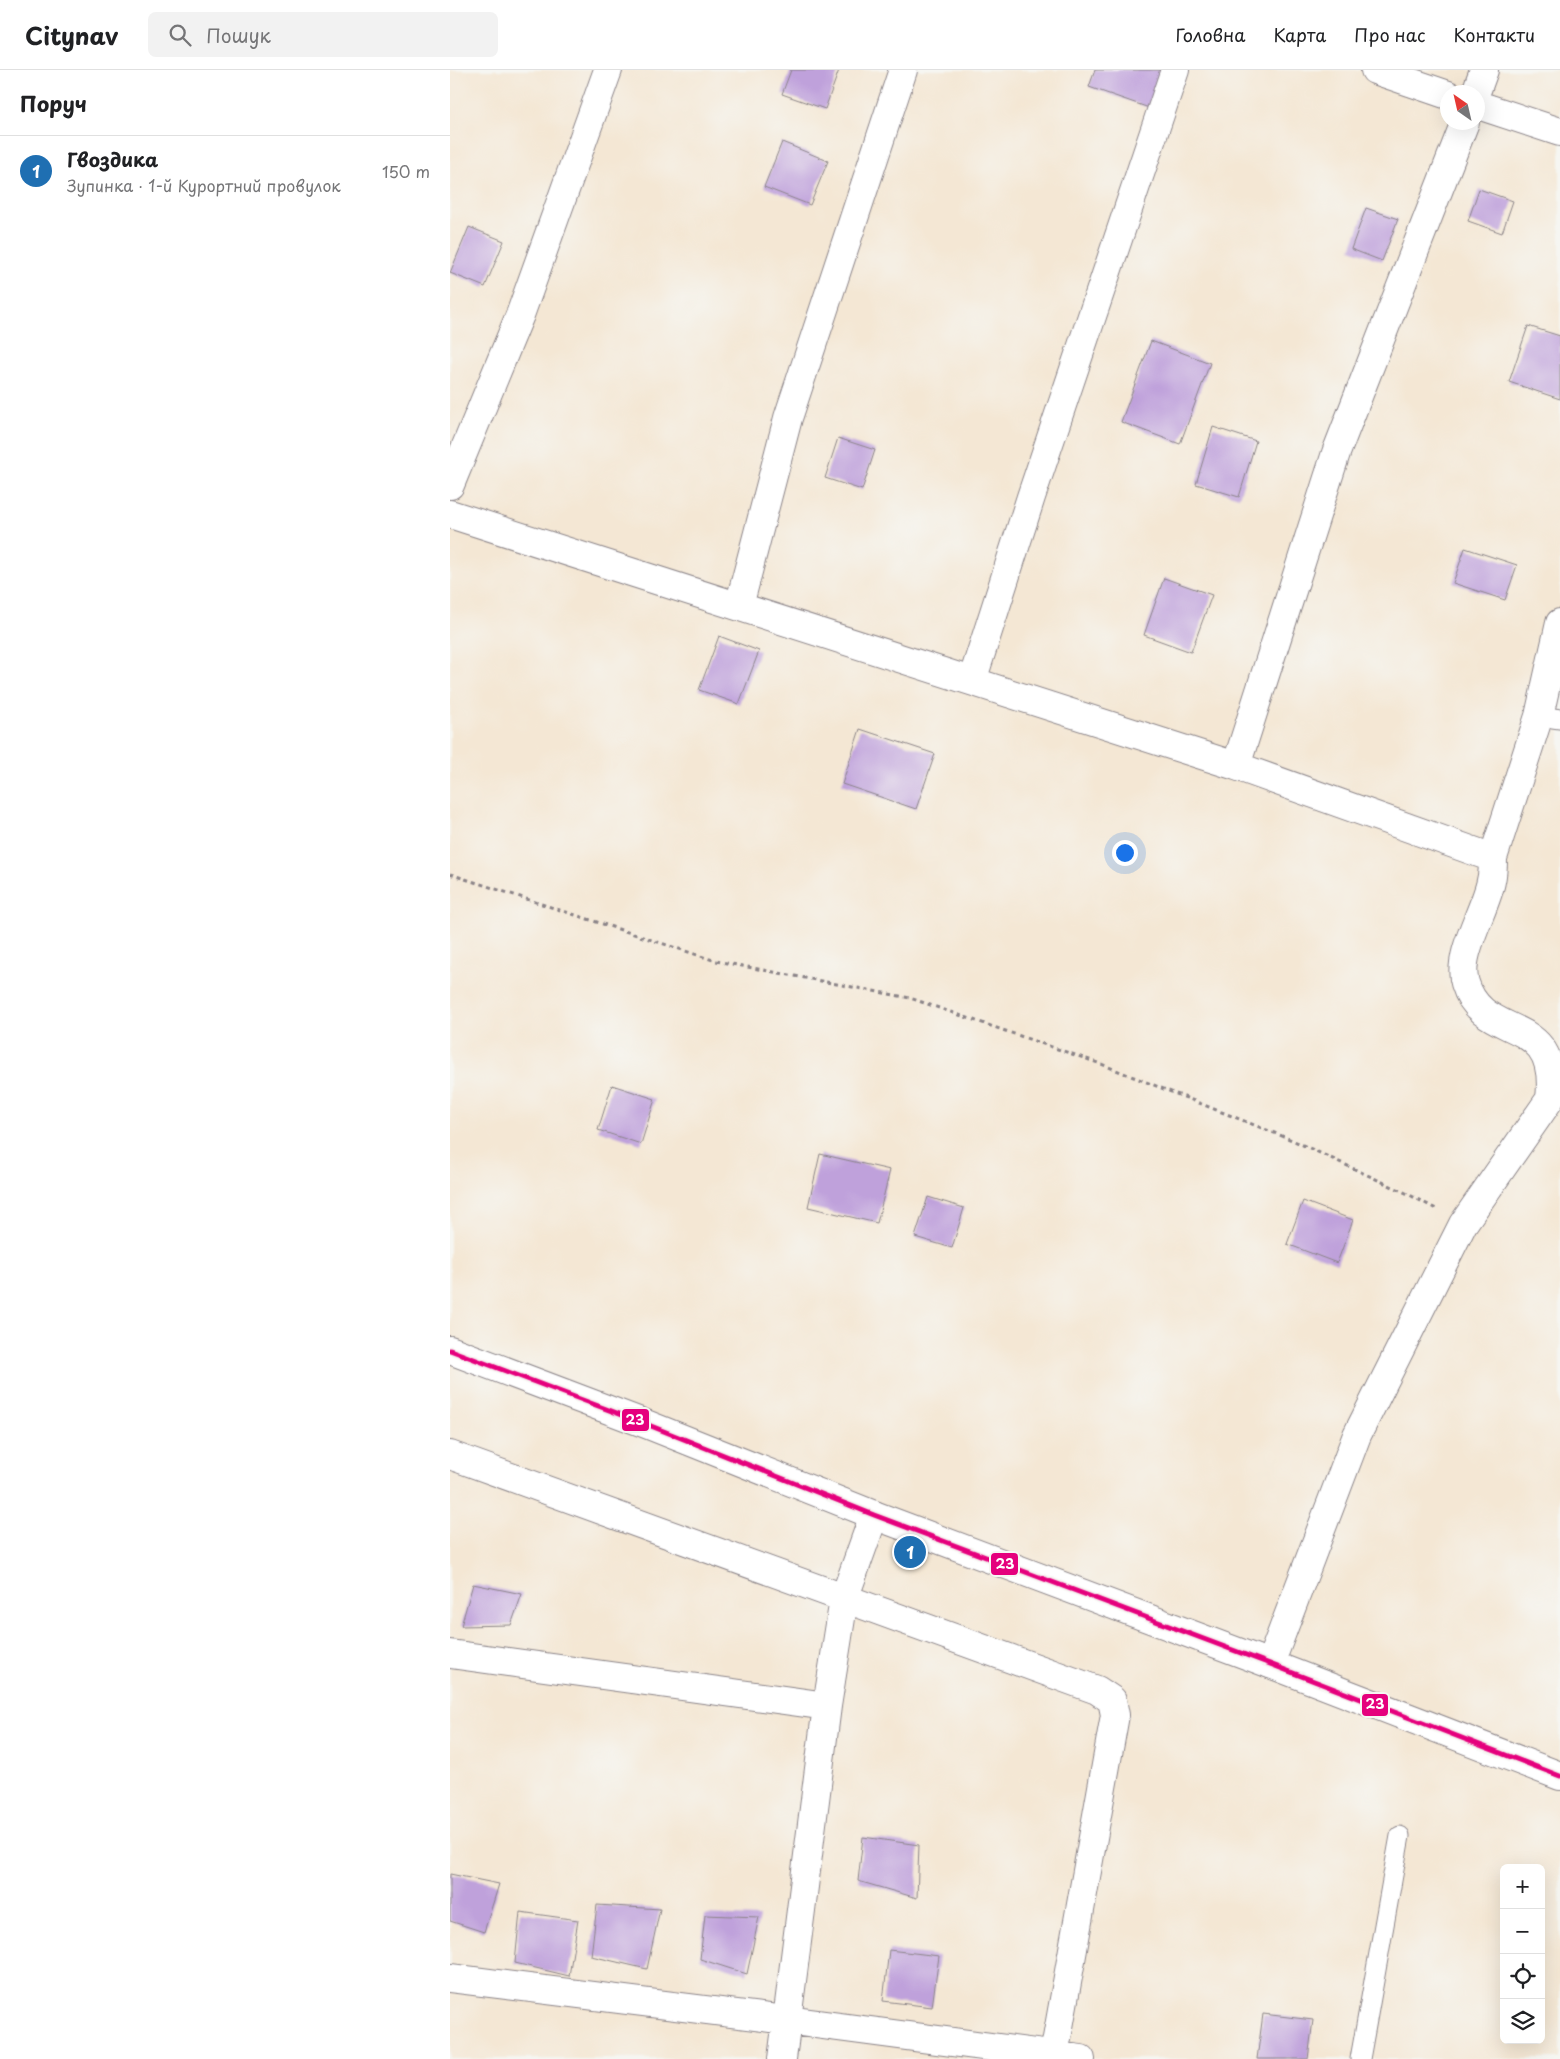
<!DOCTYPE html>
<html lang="uk">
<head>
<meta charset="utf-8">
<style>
	body { margin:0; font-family:"Playpen Sans",sans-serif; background:#f2f2f2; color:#202124 }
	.controls { position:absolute; right:15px; bottom:15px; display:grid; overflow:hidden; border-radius:8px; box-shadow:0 5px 20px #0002 }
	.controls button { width:45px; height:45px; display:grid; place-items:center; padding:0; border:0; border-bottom:1px solid #e0e0e0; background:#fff; color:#202124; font:25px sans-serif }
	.compass { position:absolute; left:990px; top:15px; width:45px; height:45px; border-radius:50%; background:#fff; box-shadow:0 5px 20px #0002; rotate:326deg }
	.you { position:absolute; left:674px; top:782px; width:18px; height:18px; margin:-12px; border:4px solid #fff; border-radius:50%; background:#1a73e8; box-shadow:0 0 0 8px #1a73e833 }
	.badge { display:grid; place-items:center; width:32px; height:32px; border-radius:50%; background:#1f6fb2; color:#fff; font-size:16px; font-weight:700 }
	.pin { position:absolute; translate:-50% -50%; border:2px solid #fff; box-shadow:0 1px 5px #0006 }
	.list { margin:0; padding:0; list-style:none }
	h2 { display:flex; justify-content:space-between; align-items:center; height:65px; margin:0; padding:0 20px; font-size:21px }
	h2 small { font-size:16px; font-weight:400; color:#757577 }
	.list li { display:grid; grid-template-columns:32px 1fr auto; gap:15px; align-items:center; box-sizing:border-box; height:70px; padding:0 20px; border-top:1px solid #e0e0e0 }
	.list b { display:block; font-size:19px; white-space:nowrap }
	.list p { margin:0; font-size:16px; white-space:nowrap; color:#757577 }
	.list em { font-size:16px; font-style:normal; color:#757577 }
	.icon { flex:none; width:28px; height:28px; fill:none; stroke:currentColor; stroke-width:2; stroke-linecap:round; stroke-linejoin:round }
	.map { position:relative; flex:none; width:1110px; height:1989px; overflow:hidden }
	header { display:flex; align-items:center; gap:30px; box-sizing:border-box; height:70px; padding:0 25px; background:#fff; border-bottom:1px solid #e0e0e0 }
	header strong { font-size:24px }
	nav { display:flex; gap:28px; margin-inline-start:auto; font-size:18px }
	.search { width:350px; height:45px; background:#f2f2f2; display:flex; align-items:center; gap:12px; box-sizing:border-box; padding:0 18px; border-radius:8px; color:#757577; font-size:19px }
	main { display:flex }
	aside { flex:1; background:#fff }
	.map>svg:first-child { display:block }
	.building { fill:#bfa1db }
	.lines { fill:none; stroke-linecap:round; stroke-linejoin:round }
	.service-casing { stroke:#8b8488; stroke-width:21 }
	.minor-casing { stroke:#8b8488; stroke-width:30 }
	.tertiary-casing { stroke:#8b8488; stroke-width:30 }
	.path { stroke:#8b8488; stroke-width:3; stroke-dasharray:4 4; stroke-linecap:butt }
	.service { stroke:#fff; stroke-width:19 }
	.minor { stroke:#fff; stroke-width:28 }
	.tertiary { stroke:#fff; stroke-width:28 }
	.bus-1-casing { stroke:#f6f6f2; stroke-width:9 }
	.bus-1 { stroke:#e5007d; stroke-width:5 }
	.line-badge { stroke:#f6f6f2; stroke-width:2 }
	.badge-label { font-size:14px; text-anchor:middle; font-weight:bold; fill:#fff }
</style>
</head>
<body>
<header>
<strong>Citynav</strong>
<div class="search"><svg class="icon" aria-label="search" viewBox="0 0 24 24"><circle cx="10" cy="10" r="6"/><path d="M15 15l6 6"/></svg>Пошук</div>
<nav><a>Головна</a><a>Карта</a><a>Про нас</a><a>Контакти</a></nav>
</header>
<main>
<aside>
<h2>Поруч<small></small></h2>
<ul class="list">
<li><span class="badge">1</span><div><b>Гвоздика</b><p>Зупинка · 1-й Курортний провулок</p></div><em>150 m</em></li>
</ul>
</aside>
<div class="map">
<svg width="1110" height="1989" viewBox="0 0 1110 1989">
	<rect width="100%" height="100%" fill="#f6f6f2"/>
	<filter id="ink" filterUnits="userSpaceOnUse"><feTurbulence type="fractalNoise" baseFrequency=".02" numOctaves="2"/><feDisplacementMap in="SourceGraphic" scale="10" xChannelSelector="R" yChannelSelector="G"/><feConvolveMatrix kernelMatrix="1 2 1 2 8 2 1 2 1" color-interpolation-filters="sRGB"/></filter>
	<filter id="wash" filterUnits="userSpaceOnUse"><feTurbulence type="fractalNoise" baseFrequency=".0096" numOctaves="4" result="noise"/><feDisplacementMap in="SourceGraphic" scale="20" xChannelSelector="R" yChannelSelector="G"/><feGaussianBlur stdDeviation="1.12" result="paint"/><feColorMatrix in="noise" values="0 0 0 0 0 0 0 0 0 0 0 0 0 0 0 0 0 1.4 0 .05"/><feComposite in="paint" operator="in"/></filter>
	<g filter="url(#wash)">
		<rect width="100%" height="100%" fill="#f4e7d4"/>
		<g id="blocks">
			<path class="building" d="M341,0H389L375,39L332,24Z
				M645,0H714L708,41L639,17Z
				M332,72L378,91L360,135L314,117Z
				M1029,119L1063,131L1052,163L1018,151Z
				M916,138L948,149L932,191L901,179Z
				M19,157L54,171L35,217L0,203Z
				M1078,256L1110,266V329L1059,312Z
				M701,271L760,293L730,374L671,352Z
				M763,357L806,371L789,427L746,414Z
				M388,368L425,380L412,420L375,408Z
				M1015,478L1067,495L1055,530L1003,513Z
				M714,508L762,525L741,582L694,565Z
				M269,566L309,581L289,634L249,620Z
				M410,659L485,684L466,739L392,714Z
				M162,1015L205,1029L191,1074L148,1060Z
				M370,1084L440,1100L427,1153L358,1137Z
				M478,1127L514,1138L502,1178L465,1167Z
				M853,1131L903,1150L887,1193L837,1174Z
				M23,1514L72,1524L61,1555L11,1556Z
				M413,1767L469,1775L467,1828L408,1811Z
				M0,1804L49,1814L34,1862L0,1851Z
				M147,1835L210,1839L197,1899L141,1886Z
				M70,1842L128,1850L119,1906L65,1893Z
				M255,1845L309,1847L297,1904L250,1889Z
				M439,1880L489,1886L482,1937L433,1931Z
				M813,1944L863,1950L858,1989H807Z"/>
		</g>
	</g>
	<g filter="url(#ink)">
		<use href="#blocks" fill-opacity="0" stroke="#8b8488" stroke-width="1"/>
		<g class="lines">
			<defs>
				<path id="service" d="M1089,646L1110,649
					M910,1989L950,1766"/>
				<path id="minor" d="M925,0L998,25
					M1026,22L1034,0
					M1028,35L1110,62
					M0,415L70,245L158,0
					M0,444L786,696L1043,788L1089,646L1110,553
					M289,536L338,348L453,0
					M522,611L581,427L725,0
					M786,696L886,383L1015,52
					M0,1385L647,1620L662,1630L665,1645L604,1985
					M0,1584L377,1636
					M820,1594L907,1365L1013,1154L1100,1029C1110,940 1033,974 1015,913C1006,885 1036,839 1041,811C1043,803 1043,795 1043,788
					M0,1908L336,1950L631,1989
					M332,1989L377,1636L394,1529L424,1445"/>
				<path id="tertiary" d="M0,1280L196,1354L424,1445L820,1594L1110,1706"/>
			</defs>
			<use href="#service" class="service-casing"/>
			<use href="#minor" class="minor-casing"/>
			<use href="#tertiary" class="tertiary-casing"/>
			<path class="path" d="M0,804L266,891L460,928L651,994L842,1070L956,1123L986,1139"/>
			<use href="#service" class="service"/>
			<use href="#minor" class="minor"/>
			<use href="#tertiary" class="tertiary"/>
			<defs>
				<path id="bus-1" d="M0,1280L196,1354L424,1445L820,1594L1110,1706"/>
			</defs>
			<use href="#bus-1" class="bus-1-casing"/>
			<use href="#bus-1" class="bus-1"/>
		</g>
	</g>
	<g class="line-badge">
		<rect x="171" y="1338" width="29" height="24" rx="5" fill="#e5007d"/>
		<rect x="540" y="1482" width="29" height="24" rx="5" fill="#e5007d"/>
		<rect x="911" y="1623" width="28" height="24" rx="5" fill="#e5007d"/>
	</g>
	<g class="badge-label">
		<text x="185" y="1355">23</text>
		<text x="555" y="1499">23</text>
		<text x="925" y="1639">23</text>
	</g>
</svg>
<div class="controls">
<button>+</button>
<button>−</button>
<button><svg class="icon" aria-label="locate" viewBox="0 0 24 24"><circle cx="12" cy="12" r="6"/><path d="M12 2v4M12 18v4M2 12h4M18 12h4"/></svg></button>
<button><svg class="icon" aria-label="layers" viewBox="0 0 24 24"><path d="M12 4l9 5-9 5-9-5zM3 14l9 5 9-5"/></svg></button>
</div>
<svg class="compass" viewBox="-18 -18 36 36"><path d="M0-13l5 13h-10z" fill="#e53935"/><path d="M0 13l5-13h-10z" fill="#757577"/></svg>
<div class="you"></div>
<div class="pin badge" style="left:460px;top:1482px">1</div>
</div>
</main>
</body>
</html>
